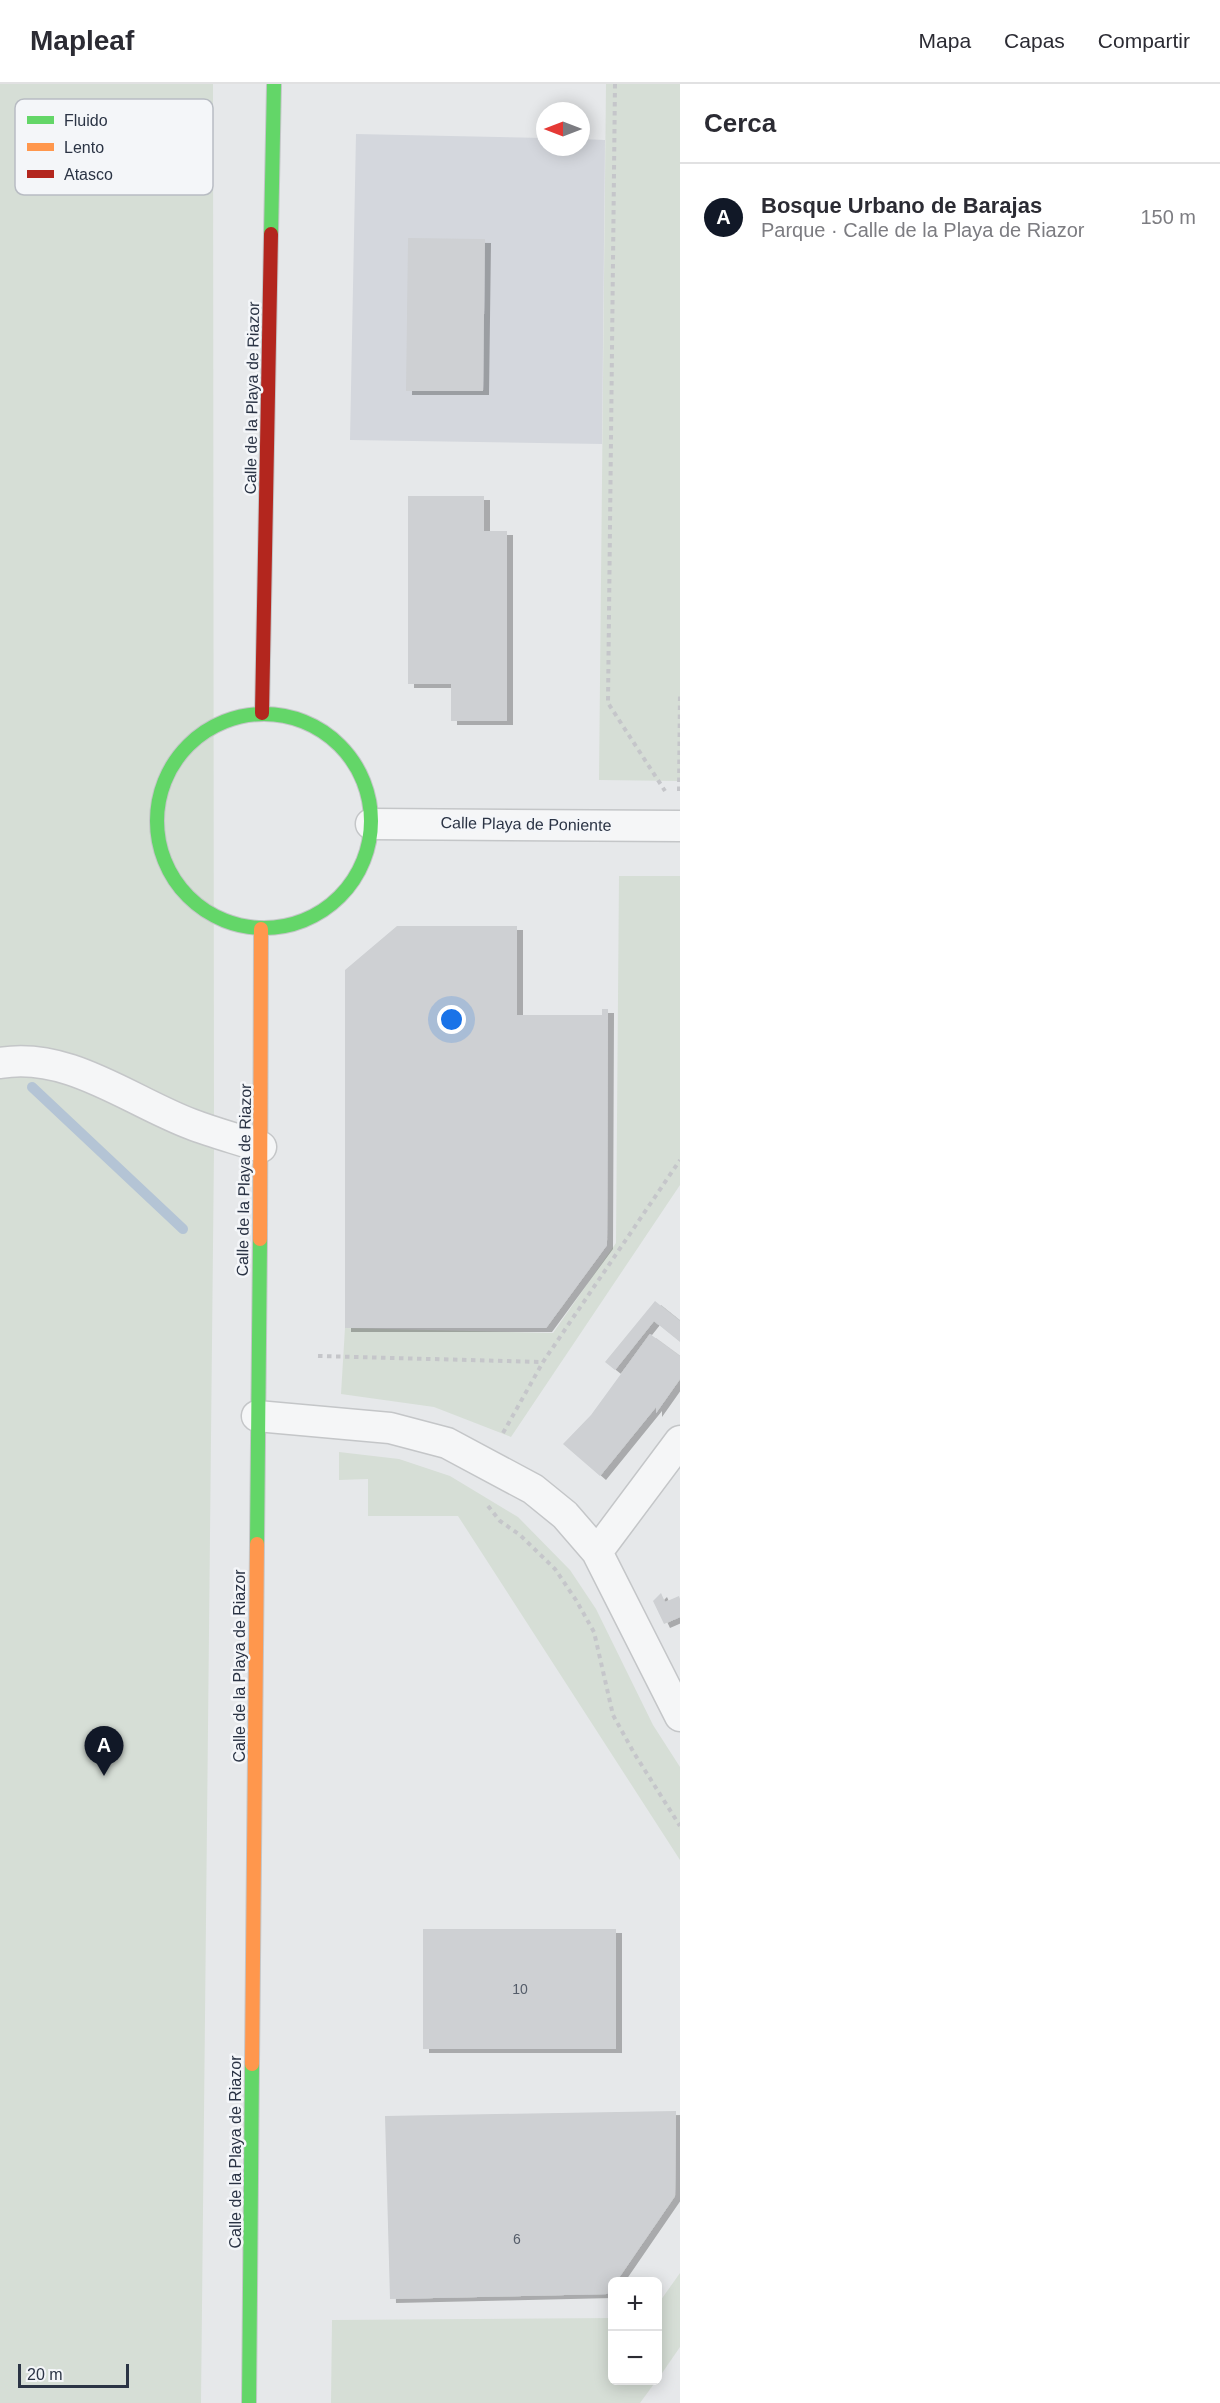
<!DOCTYPE html>
<html lang="es">
<head>
<meta charset="utf-8">
<style>
	body { margin:0; font-family:Helvetica,sans-serif; background:#f7f7f7; color:#2b2b33 }
	.controls { position:absolute; right:18px; bottom:18px; display:grid; overflow:hidden; border-radius:9px; box-shadow:0 3px 15px #0003 }
	.controls button { width:54px; height:54px; display:grid; place-items:center; padding:0; border:0; border-bottom:2px solid #e1e1e2; background:#fff; color:#2b2b33; font:30px sans-serif }
	.compass { position:absolute; left:536px; top:18px; width:54px; height:54px; border-radius:50%; background:#fff; box-shadow:0 3px 15px #0003; rotate:270deg }
	.scale { position:absolute; left:18px; bottom:15px; width:111px; box-sizing:border-box; padding-left:6px; border:3px solid #2b3445; border-top:0; font-size:16px; line-height:21px; white-space:nowrap; color:#2b3445; -webkit-text-stroke:4px #f4f6f9; paint-order:stroke }
	.you { position:absolute; left:452px; top:936px; width:21px; height:21px; margin:-15px; border:4px solid #fff; border-radius:50%; background:#1a73e8; box-shadow:0 0 0 9px #1a73e833 }
	.badge { display:grid; place-items:center; width:39px; height:39px; border-radius:50%; background:#111827; color:#fff; font-size:20px; font-weight:700 }
	.pin { position:absolute; translate:-50% -50px; filter:drop-shadow(0 2px 3px #0008) }
	.pin::after { content:''; position:absolute; top:32px; width:21px; height:18px; background:inherit; clip-path:polygon(0 0,100% 0,50% 100%) }
	.list { margin:0; padding:0; list-style:none }
	h2 { display:flex; justify-content:space-between; align-items:center; height:78px; margin:0; padding:0 24px; font-size:26px }
	h2 small { font-size:20px; font-weight:400; color:#7c7c81 }
	.list li { display:grid; grid-template-columns:39px 1fr auto; gap:18px; align-items:center; box-sizing:border-box; height:108px; padding:0 24px; border-top:2px solid #e1e1e2 }
	.list b { display:block; font-size:22px; white-space:nowrap }
	.list p { margin:0; font-size:20px; white-space:nowrap; color:#7c7c81 }
	.list em { font-size:20px; font-style:normal; color:#7c7c81 }
	.map { position:relative; flex:none; width:680px; height:2319px; overflow:hidden }
	header { display:flex; align-items:center; gap:36px; box-sizing:border-box; height:84px; padding:0 30px; background:#fff; border-bottom:2px solid #e1e1e2 }
	header strong { font-size:28px }
	nav { display:flex; gap:33px; margin-inline-start:auto; font-size:21px }
	main { display:flex }
	aside { flex:1; background:#fff }
	.map>svg:first-child { display:block }
	.built { fill:#d4d7dd }
	.green { fill:#d6ded6 }
	.lines { fill:none; stroke-linecap:round; stroke-linejoin:round }
	.stream { stroke:#b4c4d5; stroke-width:10 }
	.building { fill:#ced0d3; filter:url(#shadow) }
	.street-casing { stroke:#c4c6c8; stroke-width:33 }
	.fast-casing { stroke:#c4c6c8; stroke-width:16 }
	.slow-casing { stroke:#c4c6c8; stroke-width:16 }
	.jam-casing { stroke:#c4c6c8; stroke-width:16 }
	.path { stroke:#c5c6ca; stroke-width:4; stroke-dasharray:4.5 4.5; stroke-linecap:butt }
	.street { stroke:#f5f6f7; stroke-width:30 }
	.fast { stroke:#63d668; stroke-width:14 }
	.slow { stroke:#ff974d; stroke-width:14 }
	.jam { stroke:#b3261e; stroke-width:14 }
	.labels { text-anchor:middle; dominant-baseline:central; stroke-width:5; stroke-linejoin:round; paint-order:stroke }
	.number-label { font-size:14px; fill:#545c69 }
	.street-label { font-size:16px; fill:#2b3445; stroke:#f4f6f9 }
	.key { fill:#f4f6f9; stroke:#b8bcc3; stroke-width:1.5 }
	.key-label { font-size:16px; fill:#2b3445 }
</style>
</head>
<body>
<header>
<strong>Mapleaf</strong>
<nav><a>Mapa</a><a>Capas</a><a>Compartir</a></nav>
</header>
<main>
<div class="map">
<svg width="680" height="2319" viewBox="0 0 680 2319">
	<defs>
		<filter id="shadow"><feDropShadow dx="6" dy="4" stdDeviation="0" flood-color="#0004"/></filter>
	</defs>
	<rect width="100%" height="100%" fill="#e6e8ea"/>
	<path class="built" d="M356,50L545,54V63H581V55L605,56L602,360L350,356Z"/>
	<path class="green" d="M0,0H213L214,1065L201,2319H0Z
		M606,0H680V697L599,696Z
		M619,792H680V1101L511,1353L434,1323L341,1310L345,1244L553,1249L616,1159Z
		M339,1368L399,1375L450,1392L518,1433L570,1486L596,1525L653,1641L680,1683V1776L458,1432H368V1395L339,1396Z
		M680,2189V2263L658,2295V2220Z
		M612,2234V2296L656,2297L640,2319H331L332,2236Z"/>
	<g class="lines">
		<path class="stream" d="M32,1003L183,1145"/>
	</g>
	<path class="building" d="M408,154L485,155L483,307H406Z
		M408,412H484V447H507V637H451V600H408Z
		M397,842H517V931H602V925H608L607,1161L546,1244H345V886Z
		M655,1217L680,1237V1258L654,1237L615,1286L605,1278Z
		M650,1250L680,1272V1295L656,1329V1323L600,1392L563,1360L591,1331Z
		M661,1509L665,1518L679,1512L680,1515V1533L664,1540L653,1517Z
		M423,1845H616V1965H423Z
		M676,2027L675,2112L616,2198H612L607,2210L390,2215L385,2032Z"/>
	<g class="lines">
		<defs>
			<path id="street" d="M371,740L680,742
				M0,979C68,967 130,1017 191,1040C214,1049 238,1055 261,1063
				M257,1332L390,1344L447,1359L533,1405L565,1431L597,1468L680,1632
				M597,1468L680,1357"/>
			<path id="fast" d="M271,150L274,0
				M157 737a107 107 0 1 1 214 0a107 107 0 1 1-214 0Z
				M257,1460L260,1155
				M249,2319L252,1980"/>
			<path id="slow" d="M260,1155L261,845
				M252,1980L257,1460"/>
			<path id="jam" d="M262,629L271,150"/>
		</defs>
		<use href="#street" class="street-casing"/>
		<use href="#fast" class="fast-casing"/>
		<use href="#slow" class="slow-casing"/>
		<use href="#jam" class="jam-casing"/>
		<path class="path" d="M615,0L608,619L665,707
			M679,707L680,608
			M318,1272L543,1278
			M503,1349L543,1278L680,1076
			M488,1422L500,1437L520,1451L555,1485L576,1516L594,1548L613,1631L634,1669L680,1742"/>
		<use href="#street" class="street"/>
		<use href="#fast" class="fast"/>
		<use href="#slow" class="slow"/>
		<use href="#jam" class="jam"/>
	</g>
	<g class="labels">
		<g class="number-label">
			<text x="520" y="1905">10</text>
			<text x="517" y="2155">6</text>
		</g>
		<g class="street-label">
			<text transform="translate(252 314) rotate(-89)">Calle de la Playa de Riazor</text>
			<text transform="translate(526 740) rotate(1)">Calle Playa de Poniente</text>
			<text transform="translate(244 1096) rotate(-89)">Calle de la Playa de Riazor</text>
			<text transform="translate(239 1582) rotate(-90)">Calle de la Playa de Riazor</text>
			<text transform="translate(235 2068) rotate(-90)">Calle de la Playa de Riazor</text>
		</g>
	</g>
	<rect x="15" y="15" width="198" height="96" rx="9" class="key"/>
	<rect x="27" y="32" width="27" height="8" fill="#63d668"/>
	<rect x="27" y="59" width="27" height="8" fill="#ff974d"/>
	<rect x="27" y="86" width="27" height="8" fill="#b3261e"/>
	<g class="key-label">
		<text x="64" y="42">Fluido</text>
		<text x="64" y="69">Lento</text>
		<text x="64" y="96">Atasco</text>
	</g>
</svg>
<div class="controls">
<button>+</button>
<button>−</button>
</div>
<svg class="compass" viewBox="-18 -18 36 36"><path d="M0-13l5 13h-10z" fill="#e53935"/><path d="M0 13l5-13h-10z" fill="#7c7c81"/></svg>
<div class="scale">20 m</div>
<div class="you"></div>
<div class="pin badge" style="left:104px;top:1692px">A</div>
</div>
<aside>
<h2>Cerca<small></small></h2>
<ul class="list">
<li><span class="badge">A</span><div><b>Bosque Urbano de Barajas</b><p>Parque · Calle de la Playa de Riazor</p></div><em>150 m</em></li>
</ul>
</aside>
</main>
</body>
</html>
